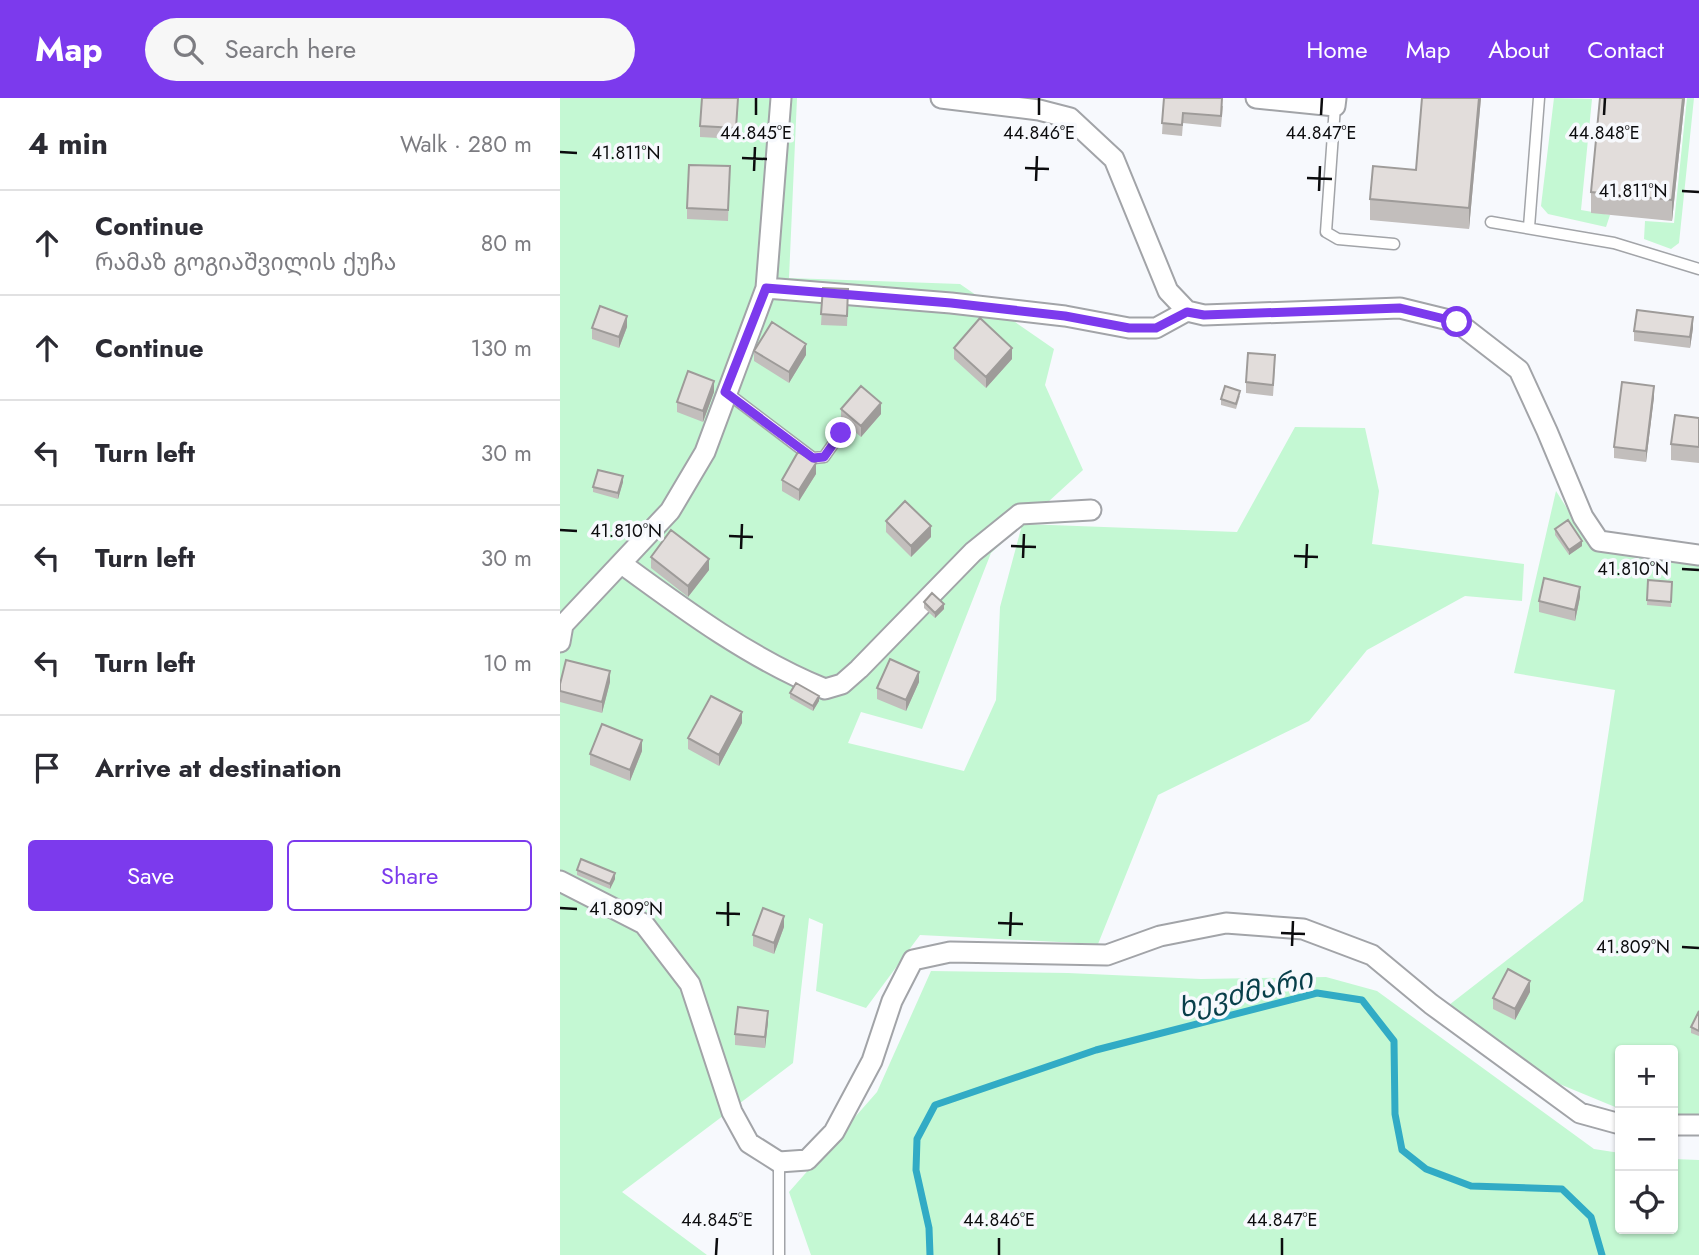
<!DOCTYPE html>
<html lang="en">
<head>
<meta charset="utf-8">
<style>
	body { margin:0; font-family:Jost,"Noto Sans Georgian",sans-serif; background:#f7f7f7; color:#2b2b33 }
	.controls { position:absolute; right:21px; bottom:21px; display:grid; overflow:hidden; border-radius:7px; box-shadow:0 2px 5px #0004 }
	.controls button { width:63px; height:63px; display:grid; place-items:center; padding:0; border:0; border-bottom:2px solid #e1e1e2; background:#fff; color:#2b2b33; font:35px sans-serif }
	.stop { position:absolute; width:21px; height:21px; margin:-16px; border:5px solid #7c3aed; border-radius:50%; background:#fff }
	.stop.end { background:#7c3aed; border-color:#fff; box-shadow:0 2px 7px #0008 }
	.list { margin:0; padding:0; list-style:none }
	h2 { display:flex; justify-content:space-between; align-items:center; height:91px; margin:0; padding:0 28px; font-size:30px }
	h2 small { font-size:23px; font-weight:400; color:#7c7c81 }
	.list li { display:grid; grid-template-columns:46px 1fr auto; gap:21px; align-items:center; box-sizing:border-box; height:105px; padding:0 28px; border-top:2px solid #e1e1e2 }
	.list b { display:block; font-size:26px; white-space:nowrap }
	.list p { margin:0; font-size:23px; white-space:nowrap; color:#7c7c81 }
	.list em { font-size:23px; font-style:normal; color:#7c7c81 }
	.actions { display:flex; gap:14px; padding:21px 28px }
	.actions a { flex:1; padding:16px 0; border:2px solid #7c3aed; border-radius:7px; text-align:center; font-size:24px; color:#7c3aed }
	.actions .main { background:#7c3aed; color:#fff }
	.icon { flex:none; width:38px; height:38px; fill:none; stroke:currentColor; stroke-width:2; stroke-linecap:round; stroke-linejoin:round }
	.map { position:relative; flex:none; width:1139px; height:1157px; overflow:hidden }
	header { display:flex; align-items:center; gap:42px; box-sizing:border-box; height:98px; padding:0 35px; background:#7c3aed; color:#fff }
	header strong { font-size:33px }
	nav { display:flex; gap:38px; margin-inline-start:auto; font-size:24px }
	.search { width:490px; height:63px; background:#f7f7f7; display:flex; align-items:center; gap:18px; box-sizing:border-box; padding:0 24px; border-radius:38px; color:#7c7c81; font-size:26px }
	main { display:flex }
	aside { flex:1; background:#fff }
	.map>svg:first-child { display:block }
	.green { fill:#c4f8d3; fill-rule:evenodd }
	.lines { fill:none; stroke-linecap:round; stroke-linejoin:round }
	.stream { stroke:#31abc5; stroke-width:7 }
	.lane-casing { stroke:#a2a4a8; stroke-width:13 }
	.street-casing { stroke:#a2a4a8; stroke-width:23 }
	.lane { stroke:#fff; stroke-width:10 }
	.street { stroke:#fff; stroke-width:19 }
	.wall { fill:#c2bebc }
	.shaded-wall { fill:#9e9b99 }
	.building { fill:#e2dddb; stroke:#9e9b99; stroke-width:2 }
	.route { stroke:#7c3aed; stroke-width:9 }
	.ticks { fill:none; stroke:#0c0c0e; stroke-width:2.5 }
	.labels { text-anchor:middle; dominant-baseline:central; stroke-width:7; stroke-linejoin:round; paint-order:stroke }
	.water-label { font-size:28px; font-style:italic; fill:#083f4a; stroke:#f7f9fd }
	.ticks-label { font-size:18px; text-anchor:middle; fill:#0c0c0e; stroke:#f7f9fd; stroke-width:7; stroke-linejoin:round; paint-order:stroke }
</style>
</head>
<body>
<header>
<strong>Map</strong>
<div class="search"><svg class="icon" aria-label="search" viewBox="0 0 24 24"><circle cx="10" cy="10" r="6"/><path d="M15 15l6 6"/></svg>Search here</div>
<nav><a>Home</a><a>Map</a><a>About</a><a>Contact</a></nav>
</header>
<main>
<aside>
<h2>4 min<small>Walk · 280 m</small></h2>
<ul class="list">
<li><svg class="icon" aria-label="ahead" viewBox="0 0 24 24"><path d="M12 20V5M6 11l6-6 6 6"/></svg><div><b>Continue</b><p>რამაზ გოგიაშვილის ქუჩა</p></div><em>80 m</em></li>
<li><svg class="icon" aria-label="ahead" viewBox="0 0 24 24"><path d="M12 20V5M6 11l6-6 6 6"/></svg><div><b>Continue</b></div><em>130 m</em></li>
<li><svg class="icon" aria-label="left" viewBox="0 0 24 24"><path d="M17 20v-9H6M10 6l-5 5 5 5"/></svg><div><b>Turn left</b></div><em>30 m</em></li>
<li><svg class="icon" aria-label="left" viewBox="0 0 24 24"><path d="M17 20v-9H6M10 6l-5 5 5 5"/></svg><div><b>Turn left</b></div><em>30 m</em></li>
<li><svg class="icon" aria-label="left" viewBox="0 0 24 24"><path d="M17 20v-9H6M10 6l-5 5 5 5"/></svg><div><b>Turn left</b></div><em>10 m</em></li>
<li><svg class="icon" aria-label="arrive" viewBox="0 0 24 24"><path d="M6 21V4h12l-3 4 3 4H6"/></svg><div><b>Arrive at destination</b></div></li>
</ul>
<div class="actions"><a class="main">Save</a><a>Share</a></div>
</aside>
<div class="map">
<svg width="1139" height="1157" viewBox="0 0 1139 1157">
	<rect width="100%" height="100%" fill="#f7f9fd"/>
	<path class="green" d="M0,0H237L229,180L400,186L494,251L485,287L523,372L464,426L677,434L735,329L805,330L819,393L812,446L964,466L962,503L905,498L807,552L749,623L598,697L538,846L360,837L306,910L256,893L263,826L249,820L233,965L62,1094L147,1157H0ZM462,427L440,509L436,602L404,673L288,645L301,614L362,631L431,455Z
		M994,0L1032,1L1021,112L1050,117L1046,129L988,116L981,108Z
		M1127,0H1134L1119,145L1111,151L1084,141L1085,123L1114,125Z
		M996,393L1034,453L1139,465V1021H1113V952H1060V1011L980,978L889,907L1023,803L1055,592L954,575Z
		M371,873L508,875L641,881L766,879L817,893L1034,1051L1060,1055V1131H1113V1061L1139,1062V1157H251L229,1094L317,994Z"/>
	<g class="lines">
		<path class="stream" d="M370,1157L369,1130L356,1072L357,1041L375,1007L536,952L757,895L802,902L834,943L835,1016L842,1052L866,1071L911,1088L1002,1091L1031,1119L1042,1157"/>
		<defs>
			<path id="lane" d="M775,8L766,134L778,141L834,146
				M931,124L1054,145L1139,171
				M969,129L979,0
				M166,294L253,360L264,359L281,335
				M219,1064V1157"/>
			<path id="street" d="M381,0L479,12L510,20L554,61L608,193L627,213L644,217L840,210L897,224L959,272L987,333L1023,419L1039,443L1139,457
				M696,0L775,8L776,0
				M206,190L391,205L505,218L569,230H596L627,213
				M62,466C126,513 191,561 265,591L282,586L299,571L413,454L460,416L531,412
				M0,544L3,527L110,413L145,354L206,190L221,0
				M0,783L84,826L130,886L172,1014L189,1045L219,1064L247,1062L274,1034L312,963L332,903L353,862L390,854L547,857L600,838L666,825L743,831L812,857L871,906L1020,1015L1060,1026
				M1113,1027H1139"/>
		</defs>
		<use href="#lane" class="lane-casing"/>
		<use href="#street" class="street-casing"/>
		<use href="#lane" class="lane"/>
		<use href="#street" class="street"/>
	</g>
	<path class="wall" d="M178,0L176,41L140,39V28Z
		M604,0L663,8L661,29L623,25L622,38L602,36Z
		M921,0L909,131L810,122V101L856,72Z
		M1125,0L1112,123L1031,115V94Z
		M170,68L168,123L127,121V110Z
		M263,190L288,202L287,228L261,227Z
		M67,229L59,250L32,241V230Z
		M1133,230L1130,250L1074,243V233Z
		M394,250L452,261L426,290L394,261Z
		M194,253L246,257L229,285L194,263Z
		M715,268L713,298L686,295V284Z
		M154,294L143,324L117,314V304Z
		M680,298L676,311L661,307V301Z
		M1094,299L1086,364L1054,360V349Z
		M281,311L321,316L301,339L281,322Z
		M1139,320V365L1111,362V346Z
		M256,376L239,403L222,393V382Z
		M63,384L58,401L33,394V389Z
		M326,423L371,439L351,459L326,434Z
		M995,431L1022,448L1009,457L995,437Z
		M91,459L149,472L128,499L91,470Z
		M1088,482L1112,484L1111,509L1087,507Z
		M1020,499L1015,523L979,514V503Z
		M364,504L384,511L375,520L364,510Z
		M50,584L42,615L0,604V586Z
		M359,584L346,613L317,601V590Z
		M230,595L259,603L253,613L230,600Z
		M182,625L159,668L128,651V640Z
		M82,653L70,683L30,667V656Z
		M17,772L55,781L50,791L17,777Z
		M224,829L214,856L193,848V837Z
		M970,894L955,922L933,911V900Z
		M1139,913V938L1131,935V929Z
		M208,924L205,950L175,947V936Z"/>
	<path class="shaded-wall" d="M919,0H921L909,131V110Z
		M1123,0H1125L1112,123V102Z
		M67,218V229L59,250V239Z
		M1133,219V230L1130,250V239Z
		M246,246V257L229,285V274Z
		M452,250V261L426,290V279Z
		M154,283V294L143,324V313Z
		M1094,288V299L1086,364V353Z
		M321,305V316L301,339V328Z
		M256,365V376L239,403V392Z
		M63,378V384L58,401V395Z
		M371,428V439L351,459V448Z
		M1022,443V448L1009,457V452Z
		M149,461V472L128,499V488Z
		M1020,489V499L1015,523V512Z
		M384,506V511L375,520V515Z
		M50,573V584L42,615V604Z
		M359,574V584L346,613V602Z
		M259,598V603L253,613V608Z
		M182,614V625L159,668V657Z
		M82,642V653L70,683V672Z
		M55,775V781L50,791V786Z
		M224,818V829L214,856V845Z
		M970,883V894L955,922V911Z
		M208,913V924L205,950V939Z"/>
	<path class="building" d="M142,0H178L176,30L140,28Z
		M604,0H662L661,18L623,15L622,27L602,25Z
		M862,0H919L909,110L810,101L813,68L856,72Z
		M1040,0H1123L1112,102L1031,94Z
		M129,67L170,68L168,112L127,110Z
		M263,190L288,191L287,218L261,216Z
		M40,208L67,218L59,239L32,230Z
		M1077,212L1133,219L1130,239L1074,233Z
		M420,220L452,250L426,279L394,250Z
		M212,224L246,246L229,274L194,253Z
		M688,255L715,257L713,287L686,284Z
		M128,273L154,283L143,313L117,304Z
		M1062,284L1094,288L1086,353L1054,349Z
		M301,288L321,305L301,328L281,311Z
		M665,288L680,293L676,306L661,301Z
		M1115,317L1139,320V349L1111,346Z
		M238,354L256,365L239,392L222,382Z
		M38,372L63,378L58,395L33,389Z
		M345,403L371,428L351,448L326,423Z
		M1008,422L1022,443L1009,452L995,431Z
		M111,432L149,461L128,488L91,459Z
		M984,480L1020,489L1015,512L979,503Z
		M1088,482L1112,484L1111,504L1087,502Z
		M372,495L384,506L375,515L364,504Z
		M330,561L359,574L346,602L317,590Z
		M6,562L50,573L42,604L0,593V586Z
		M236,585L259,598L253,608L230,595Z
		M151,598L182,614L159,657L128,640Z
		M42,626L82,642L70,672L30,656Z
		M21,761L55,775L50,786L17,772Z
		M203,810L224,818L214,845L193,837Z
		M948,871L970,883L955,911L933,900Z
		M178,909L208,913L205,939L175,936Z
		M1139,913V933L1131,929Z"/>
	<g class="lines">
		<path class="route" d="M281,335L264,359L253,360L165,294L206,190L391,205L505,218L569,230H596L627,214L644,217L840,210L897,224"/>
	</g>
	<path class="ticks" d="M196,17V0M479,17V0M761,17L762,0M1044,17L1045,0M0,54L17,55M182,60L207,61M465,70L489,71M194,73L195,49M747,80L772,81M476,83L477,58M759,93L760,68M1122,93L1139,94M0,432L17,433M169,438L193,439M451,448L476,449M181,451L182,426M734,458L758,459M463,460L464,436M746,470L747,446M1122,471L1139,472M0,810L17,811M156,815L180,816M438,825L463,826M168,828V804M721,835L745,836M450,838L451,814M732,848L733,823M1122,849L1139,850M156,1157L157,1140M439,1157V1140M722,1157V1140"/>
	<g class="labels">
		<g class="water-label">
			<text transform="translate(685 895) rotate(-13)">ხევძმარი</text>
		</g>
	</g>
	<g class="ticks-label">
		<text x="196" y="41">44.845°E</text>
		<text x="479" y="41">44.846°E</text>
		<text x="761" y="41">44.847°E</text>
		<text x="1044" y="41">44.848°E</text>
		<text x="66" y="61">41.811°N</text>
		<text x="1073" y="99">41.811°N</text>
		<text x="66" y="439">41.810°N</text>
		<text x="1073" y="477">41.810°N</text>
		<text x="66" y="817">41.809°N</text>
		<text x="1073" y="855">41.809°N</text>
		<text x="157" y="1128">44.845°E</text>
		<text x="439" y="1128">44.846°E</text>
		<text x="722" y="1128">44.847°E</text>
	</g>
</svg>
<div class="controls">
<button>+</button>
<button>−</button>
<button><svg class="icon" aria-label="locate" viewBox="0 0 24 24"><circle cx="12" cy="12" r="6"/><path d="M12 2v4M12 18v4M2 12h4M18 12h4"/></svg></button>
</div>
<div class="stop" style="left:897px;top:224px"></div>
<div class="stop end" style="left:281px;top:335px"></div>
</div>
</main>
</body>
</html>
